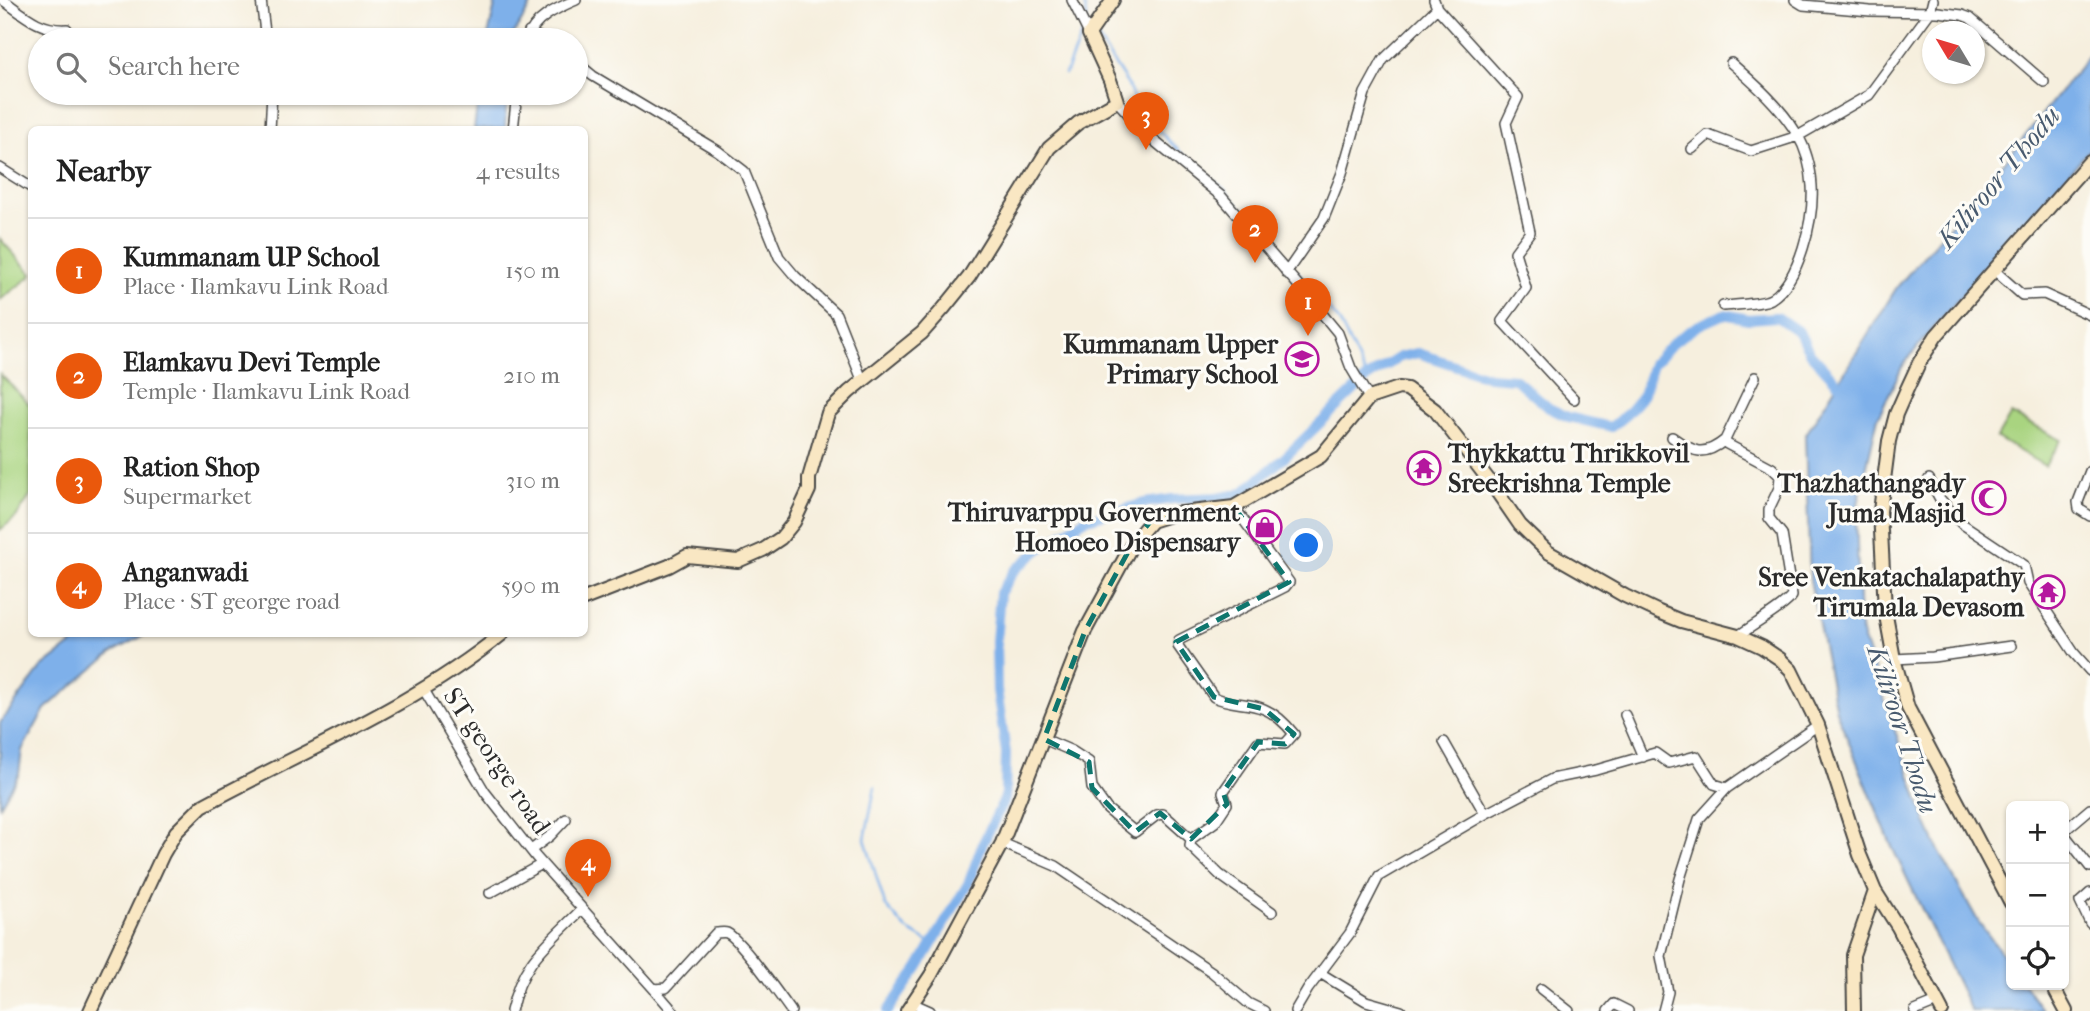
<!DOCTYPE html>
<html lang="en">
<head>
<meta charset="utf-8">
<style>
	body { margin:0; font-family:"IM FELL French Canon",serif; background:#f2f2f2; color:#222 }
	.controls { position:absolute; right:21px; bottom:21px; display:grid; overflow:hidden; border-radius:10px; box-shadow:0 2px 5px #0004 }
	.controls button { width:63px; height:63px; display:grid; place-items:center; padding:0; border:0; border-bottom:2px solid #e0e0e0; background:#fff; color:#222; font:35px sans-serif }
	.compass { position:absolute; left:1922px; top:21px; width:63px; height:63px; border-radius:50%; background:#fff; box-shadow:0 2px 5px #0004; rotate:308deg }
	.you { position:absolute; left:1307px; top:546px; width:24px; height:24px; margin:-18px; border:5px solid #fff; border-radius:50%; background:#1a73e8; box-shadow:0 0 0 10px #1a73e833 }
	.badge { display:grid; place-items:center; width:46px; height:46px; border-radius:50%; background:#ea580c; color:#fff; font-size:23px; font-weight:700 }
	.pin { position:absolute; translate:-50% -58px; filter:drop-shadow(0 2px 4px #0008) }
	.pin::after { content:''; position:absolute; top:37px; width:24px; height:21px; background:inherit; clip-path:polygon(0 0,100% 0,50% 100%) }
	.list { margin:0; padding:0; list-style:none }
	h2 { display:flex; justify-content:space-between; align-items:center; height:91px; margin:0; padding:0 28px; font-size:30px }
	h2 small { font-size:23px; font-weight:400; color:#767676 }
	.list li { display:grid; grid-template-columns:46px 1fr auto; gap:21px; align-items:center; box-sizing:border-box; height:105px; padding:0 28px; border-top:2px solid #e0e0e0 }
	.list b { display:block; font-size:26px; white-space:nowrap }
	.list p { margin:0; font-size:23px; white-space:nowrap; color:#767676 }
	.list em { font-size:23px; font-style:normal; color:#767676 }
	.icon { flex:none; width:38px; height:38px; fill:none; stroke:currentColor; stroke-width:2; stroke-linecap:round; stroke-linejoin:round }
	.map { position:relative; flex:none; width:2090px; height:1011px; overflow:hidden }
	.search { position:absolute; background:#fff; box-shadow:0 2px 5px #0004; left:28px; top:28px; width:560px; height:77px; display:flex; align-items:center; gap:18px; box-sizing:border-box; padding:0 24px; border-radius:38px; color:#767676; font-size:26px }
	.panel { position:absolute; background:#fff; box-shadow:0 2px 5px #0004; left:28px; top:126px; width:560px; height:511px; border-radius:10px }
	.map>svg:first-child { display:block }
	.green { fill:#a9d480; stroke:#6a8056; stroke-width:2 }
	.water { fill:#7eb0ea; stroke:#546e8a; stroke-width:2 }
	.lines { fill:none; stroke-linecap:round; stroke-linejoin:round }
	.stream { stroke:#7eb0ea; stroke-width:2.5 }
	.canal { stroke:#7eb0ea; stroke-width:10 }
	.street-casing { stroke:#494846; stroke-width:12 }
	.secondary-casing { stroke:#494846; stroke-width:16 }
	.street { stroke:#fff; stroke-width:9 }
	.secondary { stroke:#f9e7c3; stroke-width:12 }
	.marked { fill:none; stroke:#0f766e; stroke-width:5; stroke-dasharray:14 9; stroke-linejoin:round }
	.labels { text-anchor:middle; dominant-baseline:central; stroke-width:6; stroke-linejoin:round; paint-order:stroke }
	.poi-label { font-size:26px; font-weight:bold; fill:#2b2b2b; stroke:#fdfcf7; text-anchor:end }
	.street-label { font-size:26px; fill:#2b2b2b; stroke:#fdfcf7 }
	.water-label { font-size:28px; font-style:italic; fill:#485a6e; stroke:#fdfcf7 }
</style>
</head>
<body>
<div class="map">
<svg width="2090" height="1011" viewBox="0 0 2090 1011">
	<rect width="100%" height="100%" fill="#fdfcf7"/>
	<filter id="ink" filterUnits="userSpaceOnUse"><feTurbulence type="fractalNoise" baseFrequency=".0143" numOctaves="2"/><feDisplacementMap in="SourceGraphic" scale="14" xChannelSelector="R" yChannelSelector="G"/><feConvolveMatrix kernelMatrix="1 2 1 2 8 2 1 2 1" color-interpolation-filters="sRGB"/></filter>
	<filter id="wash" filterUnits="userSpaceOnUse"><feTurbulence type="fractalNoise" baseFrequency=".00686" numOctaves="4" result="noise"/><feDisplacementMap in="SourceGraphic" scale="28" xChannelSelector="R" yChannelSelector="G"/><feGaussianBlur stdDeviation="1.57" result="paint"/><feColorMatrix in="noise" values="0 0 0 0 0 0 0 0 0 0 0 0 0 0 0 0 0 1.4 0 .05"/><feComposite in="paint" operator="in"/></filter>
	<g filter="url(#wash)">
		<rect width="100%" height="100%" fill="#f6efde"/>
		<path class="green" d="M0,239L32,274L31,276L0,300Z
			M0,374L31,406V495L16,517L0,530Z
			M2011,414L2061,440L2045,466L1997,438Z"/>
		<path class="water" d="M496,0H534L510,40H487Z
			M2090,54V149L1928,334L1902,367L1878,417L1856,513L1860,628L1927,824L1939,851L1978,921L2011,966V985H2025L2043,1011H1971L1891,845L1836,711L1810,580L1805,436L1897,287L2003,164Z
			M479,93H507L505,129H474Z
			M85,634H146L113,652L45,709L22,750L19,774L0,806V723L41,668Z"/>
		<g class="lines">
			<path class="stream" d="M1084,0L1087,23
				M1095,34L1128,85L1137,109L1179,151L1225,190L1286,258
				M1065,74L1084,29
				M1297,271L1339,321L1367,378
				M875,787L865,839L885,905L906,929L932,944"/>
			<path class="canal" d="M888,1011L918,968L969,882L982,845L1005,798L1006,753L997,690L996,642L1000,593L1014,571L1040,549L1084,520L1145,503L1173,499L1223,497L1242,493L1283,459L1367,378L1400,357L1418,353L1489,377L1515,379L1549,408L1568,417L1611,427L1627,414L1643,395L1653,364L1675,341L1697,326L1724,314L1748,319L1777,317L1799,332L1809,352L1845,391"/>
		</g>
	</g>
	<g filter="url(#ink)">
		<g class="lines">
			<defs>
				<path id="street" d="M3,0C24,15 40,31 67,29
					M261,0L266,40
					M1072,0L1089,34
					M1795,0L1803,5L1870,11L1938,12L1962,15L1970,18L2044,82
					M1437,8L1518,97L1506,123L1530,232L1515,252L1526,288L1502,321L1574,399
					M529,32L545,40
					M527,40C533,19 557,8 576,0
					M576,62L593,76L718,151L744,171L779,257L795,276L836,314L863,382
					M1117,101L1147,135L1221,196L1305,293L1338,333L1351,368L1369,398
					M270,130L272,93
					M513,130L517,93
					M1692,149L1708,135L1751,151L1798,136L1869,95L1930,12L1933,0
					M0,168L32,188
					M1994,270L2022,295L2044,294L2090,315
					M1286,273L1324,218L1342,173L1365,93L1383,60L1437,8L1434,0
					M1723,306C1734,305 1762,304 1771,299C1800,281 1814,218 1812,186C1811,169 1806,149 1797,134C1780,106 1756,85 1731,63
					M1672,437C1693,452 1703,458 1725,440
					M2090,471L2078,502L2079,509L2090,516
					M1929,479L1940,499L1961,523L2024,565L2028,583L2074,653L2090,671
					M1234,507L1289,582L1285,587L1179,640L1178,646L1214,697C1230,705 1248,702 1264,709C1276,714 1286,724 1294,734L1285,744L1258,742L1223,792L1227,804L1215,822L1191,839L1190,846L1220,875L1272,912
					M1738,636C1750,627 1787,605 1792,596L1782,534L1769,518V509L1779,488L1780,476L1772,468L1727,444L1725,440L1755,377
					M1894,659L1933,657L2011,646
					M424,690L485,792L536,857L654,989L666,988L716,933C719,933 724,932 727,933C740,939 781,997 791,1011
					M1625,715L1643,757
					M1044,739L1072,751L1089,762L1092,788L1107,809L1135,832L1157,815L1163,814L1191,839
					M1444,742L1485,814
					M2064,831L2090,809
					M2064,834L2090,867
					M1002,843L1056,866L1212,972L1248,1003L1264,1011
					M531,850L550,836L566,819
					M490,893L542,864
					M2090,893L2080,902L2090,923
					M1320,973L1366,1001L1401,1011
					M654,989L673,1011
					M1541,989L1569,1011
					M912,1003L930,1011
					M511,1011C523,959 547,945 582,909
					M1295,1011L1308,989L1350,933L1379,876L1485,814L1552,779L1596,770L1655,753L1669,763L1696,756L1714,784L1727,788L1818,725
					M1608,1011L1614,1004L1628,1011
					M1663,1011L1668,992L1661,956L1680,879L1699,819L1727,788
					M1915,1011L1937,1002"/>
				<path id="secondary" d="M584,599L669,566L687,556L738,561L763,550L781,538L794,522L809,490V478L828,413L849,392L922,333L944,308L969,277L1049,148L1078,123L1117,101L1110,80L1089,34L1113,0
					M2011,903L1908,708L1894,659L1885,610L1880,511L1889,441L1896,414L1907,389L1919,363L1936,336L2090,161
					M2052,985L2066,1011
					M90,1011L163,854L176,832L202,806C303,751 412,707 502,634
					M907,1011L931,975L1002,843L1085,631L1134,541L1151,521L1173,514L1234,507L1321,456L1369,398L1399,388L1407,389L1435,410L1491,483L1520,525L1548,552L1625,596L1659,612L1681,621L1738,636L1762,647L1780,659L1791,670L1818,725L1860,855L1875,891L1898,927L1942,1011
					M1854,1011L1853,955L1875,891"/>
			</defs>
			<use href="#street" class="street-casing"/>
			<use href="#secondary" class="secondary-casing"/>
			<use href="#street" class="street"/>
			<use href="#secondary" class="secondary"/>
		</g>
	</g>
	<path class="marked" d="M1234,507L1289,582L1176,642L1214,697L1264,709L1294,734L1285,744L1258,742L1223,792L1227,804L1191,839L1160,813L1135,832L1092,788L1089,762L1044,739L1085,631L1134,541L1151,521Z"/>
	<defs>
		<symbol id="school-ring" viewBox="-11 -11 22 22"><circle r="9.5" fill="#fdfcf7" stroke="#b5179e" stroke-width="1.5"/><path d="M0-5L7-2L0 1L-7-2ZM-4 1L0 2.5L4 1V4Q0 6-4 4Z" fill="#b5179e"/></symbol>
		<symbol id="temple-ring" viewBox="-11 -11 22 22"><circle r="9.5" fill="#fdfcf7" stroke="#b5179e" stroke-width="1.5"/><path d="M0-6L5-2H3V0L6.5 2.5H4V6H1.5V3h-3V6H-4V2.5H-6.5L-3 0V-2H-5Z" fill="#b5179e"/></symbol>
		<symbol id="mosque-ring" viewBox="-11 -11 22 22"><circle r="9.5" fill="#fdfcf7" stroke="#b5179e" stroke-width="1.5"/><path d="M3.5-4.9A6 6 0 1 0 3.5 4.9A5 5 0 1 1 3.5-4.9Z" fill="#b5179e"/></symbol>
		<symbol id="shop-ring" viewBox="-11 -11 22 22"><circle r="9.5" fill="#fdfcf7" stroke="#b5179e" stroke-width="1.5"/><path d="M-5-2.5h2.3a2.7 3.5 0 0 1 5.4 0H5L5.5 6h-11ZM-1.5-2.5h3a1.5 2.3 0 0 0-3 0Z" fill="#b5179e"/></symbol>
	</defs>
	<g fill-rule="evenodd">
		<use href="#school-ring" x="1283" y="340" width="38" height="38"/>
		<use href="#temple-ring" x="1405" y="449" width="38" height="38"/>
		<use href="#mosque-ring" x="1970" y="479" width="38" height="38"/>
		<use href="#shop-ring" x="1246" y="508" width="38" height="38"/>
		<use href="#temple-ring" x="2029" y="573" width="38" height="38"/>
	</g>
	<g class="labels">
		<g class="poi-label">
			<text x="1278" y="344">Kummanam Upper<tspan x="1278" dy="30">Primary School</tspan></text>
			<text x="1448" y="453" text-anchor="start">Thykkattu Thrikkovil<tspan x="1448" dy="30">Sreekrishna Temple</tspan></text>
			<text x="1965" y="483">Thazhathangady<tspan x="1965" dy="30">Juma Masjid</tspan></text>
			<text x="1240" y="512">Thiruvarppu Government<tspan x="1240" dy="30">Homoeo Dispensary</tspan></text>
			<text x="2024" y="577">Sree Venkatachalapathy<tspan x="2024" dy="30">Tirumala Devasom</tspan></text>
		</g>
		<g class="street-label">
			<text transform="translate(497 761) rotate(56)">ST george road</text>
		</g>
		<g class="water-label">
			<text transform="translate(1998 177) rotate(-50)">Kiliroor Thodu</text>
			<text transform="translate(1903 729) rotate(72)">Kiliroor Thodu</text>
		</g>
	</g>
</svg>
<div class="controls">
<button>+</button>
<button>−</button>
<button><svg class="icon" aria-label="locate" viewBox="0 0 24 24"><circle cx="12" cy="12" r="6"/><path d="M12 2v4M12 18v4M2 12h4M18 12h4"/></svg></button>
</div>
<svg class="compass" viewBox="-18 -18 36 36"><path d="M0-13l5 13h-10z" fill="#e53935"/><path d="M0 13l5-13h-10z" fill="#767676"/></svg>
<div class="you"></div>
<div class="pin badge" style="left:1308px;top:336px">1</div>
<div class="pin badge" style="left:1255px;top:263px">2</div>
<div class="pin badge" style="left:1146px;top:150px">3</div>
<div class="pin badge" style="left:588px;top:897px">4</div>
<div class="search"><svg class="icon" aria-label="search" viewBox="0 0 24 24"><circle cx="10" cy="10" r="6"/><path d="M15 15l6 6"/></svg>Search here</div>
<section class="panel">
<h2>Nearby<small>4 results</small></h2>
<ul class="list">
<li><span class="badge">1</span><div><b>Kummanam UP School</b><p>Place · Ilamkavu Link Road</p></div><em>150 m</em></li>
<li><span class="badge">2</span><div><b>Elamkavu Devi Temple</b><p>Temple · Ilamkavu Link Road</p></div><em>210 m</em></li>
<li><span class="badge">3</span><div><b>Ration Shop</b><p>Supermarket</p></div><em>310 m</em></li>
<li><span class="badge">4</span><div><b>Anganwadi</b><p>Place · ST george road</p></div><em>590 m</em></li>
</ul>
</section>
</div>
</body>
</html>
